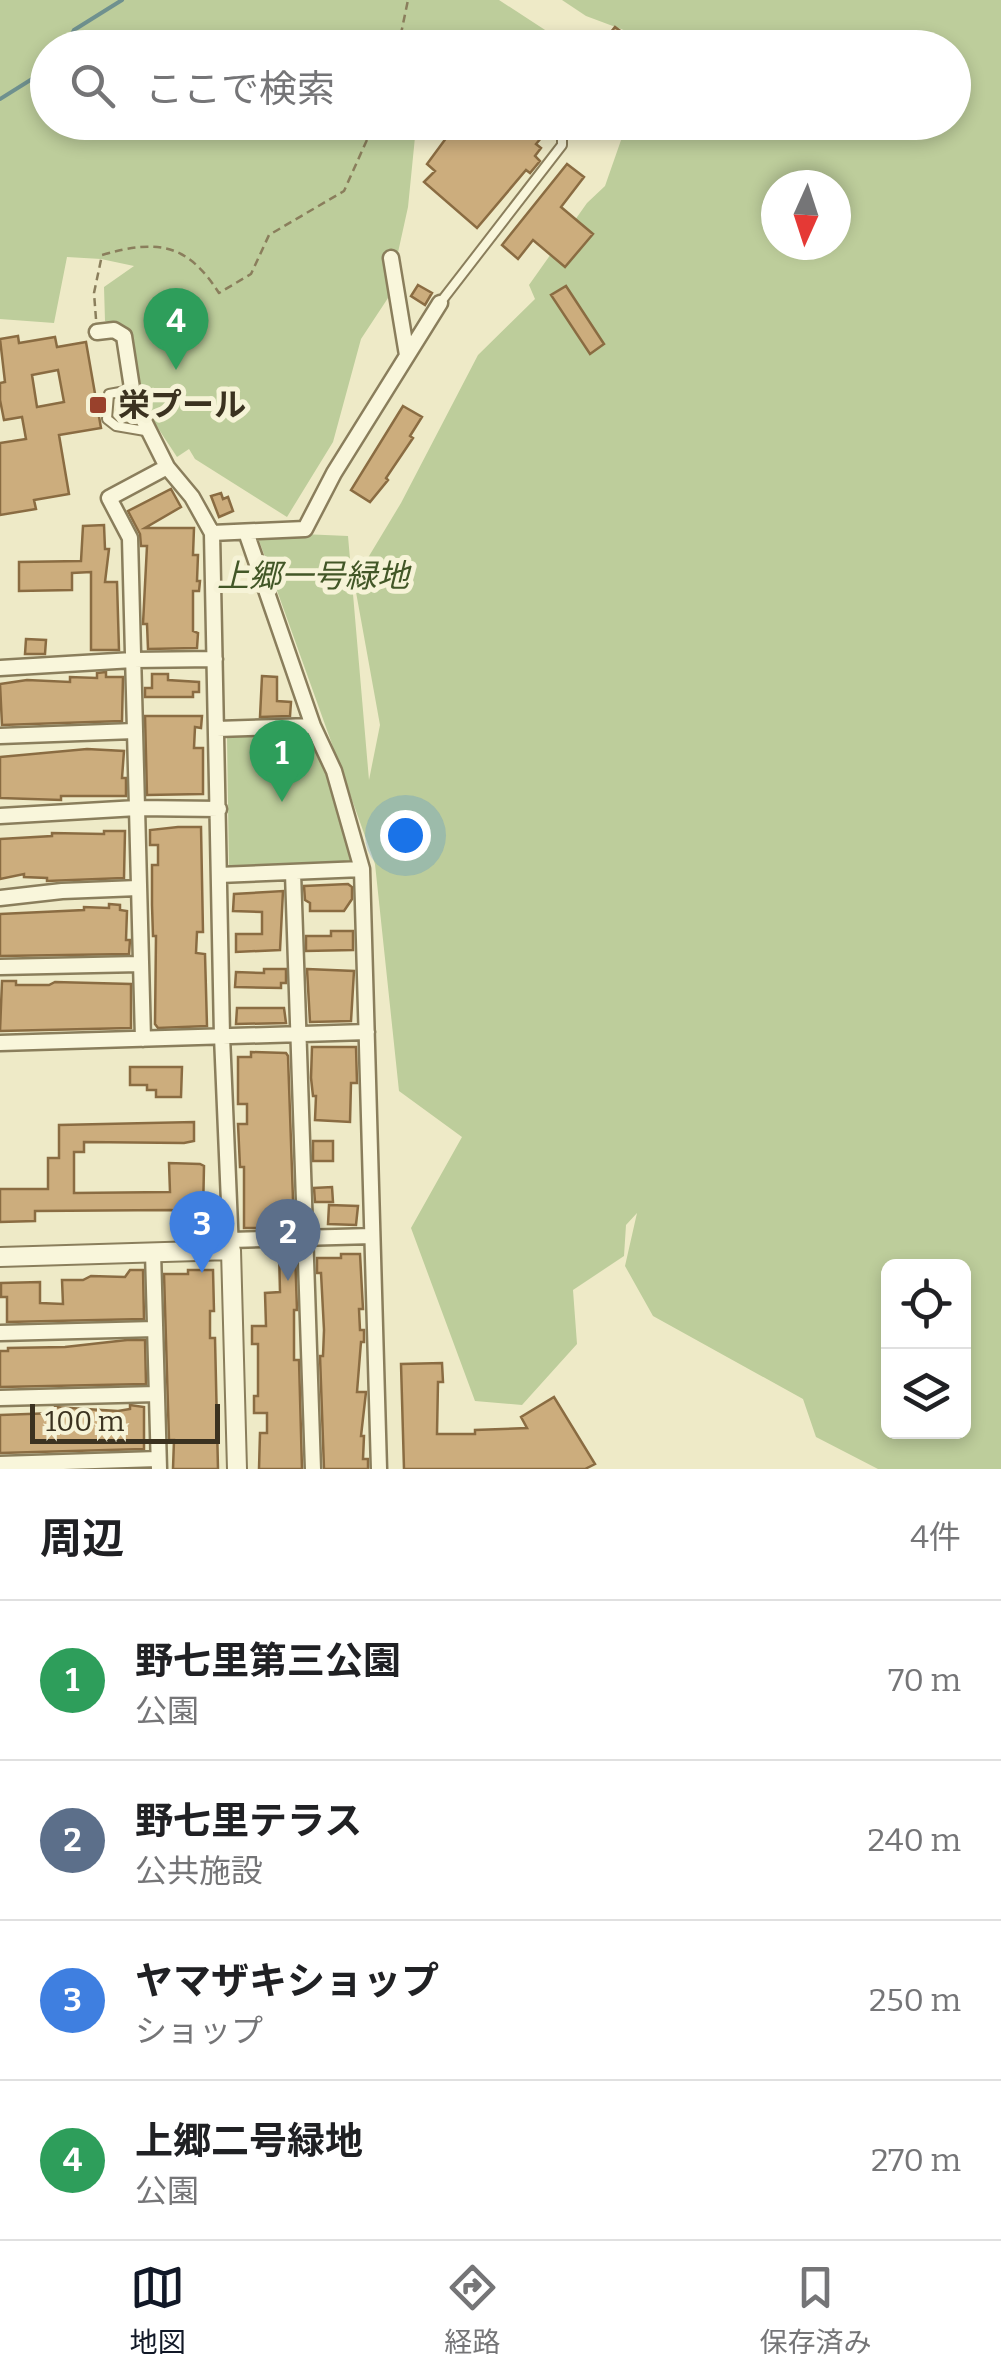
<!DOCTYPE html>
<html lang="ja">
<head>
<meta charset="utf-8">
<style>
	body { margin:0; font-family:Bitter,"Noto Sans JP",serif; background:#f2f2f2; color:#202124 }
	.controls { position:absolute; right:30px; bottom:30px; display:grid; overflow:hidden; border-radius:15px; box-shadow:0 5px 15px #0003 }
	.controls button { width:90px; height:90px; display:grid; place-items:center; padding:0; border:0; border-bottom:2px solid #e0e0e0; background:#fff; color:#202124; font:50px sans-serif }
	.compass { position:absolute; left:761px; top:170px; width:90px; height:90px; border-radius:50%; background:#fff; box-shadow:0 5px 15px #0003; rotate:183deg }
	.scale { position:absolute; left:30px; bottom:25px; width:190px; box-sizing:border-box; padding-left:10px; border:5px solid #3b3220; border-top:0; font-size:28px; line-height:35px; white-space:nowrap; color:#3b3220; -webkit-text-stroke:8px #f6f3d7; paint-order:stroke }
	.you { position:absolute; left:405px; top:835px; width:35px; height:35px; margin:-25px; border:8px solid #fff; border-radius:50%; background:#1a73e8; box-shadow:0 0 0 15px #1a73e833 }
	.badge { display:grid; place-items:center; width:65px; height:65px; border-radius:50%; background:#111827; color:#fff; font-size:32px; font-weight:700 }
	.pin { position:absolute; translate:-50% -82px; filter:drop-shadow(0 2px 5px #0008) }
	.pin::after { content:''; position:absolute; top:52px; width:35px; height:30px; background:inherit; clip-path:polygon(0 0,100% 0,50% 100%) }
	.list { margin:0; padding:0; list-style:none }
	h2 { display:flex; justify-content:space-between; align-items:center; height:130px; margin:0; padding:0 40px; font-size:42px }
	h2 small { font-size:32px; font-weight:400; color:#757577 }
	.list li { display:grid; grid-template-columns:65px 1fr auto; gap:30px; align-items:center; box-sizing:border-box; height:160px; padding:0 40px; border-top:2px solid #e0e0e0 }
	.list b { display:block; font-size:38px; white-space:nowrap }
	.list p { margin:0; font-size:32px; white-space:nowrap; color:#757577 }
	.list em { font-size:32px; font-style:normal; color:#757577 }
	.icon { flex:none; width:55px; height:55px; fill:none; stroke:currentColor; stroke-width:2; stroke-linecap:round; stroke-linejoin:round }
	.map { position:relative; flex:none; width:1001px; height:1469px; overflow:hidden }
	.search { position:absolute; background:#fff; box-shadow:0 5px 15px #0003; left:30px; right:30px; top:30px; height:110px; display:flex; align-items:center; gap:25px; box-sizing:border-box; padding:0 35px; border-radius:55px; color:#757577; font-size:38px }
	.sheet { height:770px; background:#fff }
	nav { display:flex; justify-content:space-around; align-items:center; box-sizing:border-box; height:140px; border-top:2px solid #e0e0e0; background:#fff; font-size:28px; color:#757577 }
	nav a { display:grid; justify-items:center; gap:5px }
	nav .on { color:#111827 }
	.map>svg:first-child { display:block }
	.green { fill:#bdcd9b; fill-rule:evenodd }
	.lines { fill:none; stroke-linecap:round; stroke-linejoin:round }
	.stream { stroke:#6f918f; stroke-width:4 }
	.building { fill:#ccad7d; stroke:#8a6c42; stroke-width:2.5; fill-rule:evenodd }
	.service-casing { stroke:#8a7e5c; stroke-width:12 }
	.minor-casing { stroke:#8a7e5c; stroke-width:19 }
	.tertiary-casing { stroke:#8a7e5c; stroke-width:22 }
	.path { stroke:#8a7e5c; stroke-width:2.5; stroke-dasharray:8 5; stroke-linecap:butt }
	.service { stroke:#f9f6db; stroke-width:8 }
	.minor { stroke:#f9f6db; stroke-width:14 }
	.tertiary { stroke:#f9f6db; stroke-width:18 }
	.poi-dot { fill:#99412c; stroke:#f6f3d7; stroke-width:4 }
	.labels { text-anchor:middle; dominant-baseline:central; stroke-width:10; stroke-linejoin:round; paint-order:stroke }
	.poi-label { font-size:32px; font-weight:bold; fill:#3b3220; stroke:#f6f3d7; text-anchor:start }
	.park-label { font-size:32px; font-style:italic; fill:#425727; stroke:#f6f3d7 }
</style>
</head>
<body>
<div class="map">
<svg width="1001" height="1469" viewBox="0 0 1001 1469">
	<rect width="100%" height="100%" fill="#eeeac7"/>
	<path class="green" d="M0,0H499L565,43L561,48H48V122L427,123L415,137L408,207L388,298L361,339L333,442L287,517L195,459L189,449L177,457C163,435 146,413 138,388C132,367 136,345 124,327L105,321L104,287L134,266L101,259L67,257L54,323L0,319Z
		M562,0H1001V1469H878L816,1437L803,1399L653,1316L625,1266L637,1213L626,1225L624,1256L573,1290L577,1344L522,1405L475,1401L411,1228L462,1137L399,1091L375,864L256,532L348,536L369,780L380,725L354,581L401,503L478,355L535,299L529,285L587,203L605,186L627,123L954,122V48L643,47L645,38L586,16ZM776,185H836V245H776ZM888,1266H964V1432H888Z
		M312,736L359,866L229,868L227,737Z"/>
	<g class="lines">
		<path class="stream" d="M65,48L74,30L122,0
			M0,99L48,69"/>
	</g>
	<path class="building" d="M615,27L627,36L617,48H598Z
		M458,122H538L547,131L536,144L541,148L535,156L540,161L530,173L526,170L477,228L424,182L435,171L427,164Z
		M567,164L584,177L561,207L593,234L565,267L533,240L518,259L502,245Z
		M418,285L432,293L425,305L411,296Z
		M566,286L604,344L590,354L551,295Z
		M18,336L19,343L55,337L57,347L86,342L101,428L59,435L69,494L34,500L36,509L0,515V443L26,439L22,417L4,420L0,400V383L5,382L0,339ZM58,370L64,402L37,407L32,375Z
		M403,406L422,417L410,436L413,438L386,478L388,480L370,502L351,490Z
		M171,489L181,507L145,528H194L193,555H198L197,581H200L199,591H193V631L198,633L197,648L148,649L147,624H143L147,546H141L140,534L128,511Z
		M221,493L223,499L228,497L233,511L219,517L211,496Z
		M104,525L105,549H109L105,582H117L119,650H91V572L72,573V590L19,591V562L81,561L83,526Z
		M26,639L46,640L45,654H25Z
		M106,672V677H123L122,721L2,725L0,684L27,680L70,682V677L97,678V673Z
		M152,674H168V680L199,682V692H193V697H145V688H152Z
		M262,676L277,677V701L291,702L290,716L260,717Z
		M145,716H202L201,728L195,727L194,748H203V794L147,795Z
		M87,749L124,751L122,778H126V796H61V800L0,798V757Z
		M178,827H201L203,932H197L196,953L205,954L207,1026L158,1028L155,1024L156,936H153L152,905V865H158V845H150V830Z
		M104,831H125L124,878L47,881V878L24,877V874L0,879V839L52,836V833L104,834Z
		M348,884L352,887V899L344,911H310V903L305,900L304,886Z
		M283,891L280,950L236,952V934H262V912L233,911L234,894Z
		M109,904L120,905V910L127,911L126,940H130L129,954L0,956V914L84,910V907L109,908Z
		M331,931H353V950L306,951V936H331Z
		M264,969H286V983H281V988L235,987L236,972L264,973Z
		M307,969L354,971L351,1021L310,1022Z
		M2,981H16V985H49L55,982L131,984V1028L0,1031Z
		M237,1008H284L286,1023L236,1024Z
		M312,1047H356L357,1083H351L350,1122L315,1120L316,1096H313L311,1078Z
		M251,1052L286,1053L288,1056L294,1228H244V1167H240L238,1124H247V1104H238V1057H251Z
		M130,1067H182L181,1097H156V1090H147V1085H130Z
		M194,1122V1141L184,1143L84,1142V1152H74V1193L170,1192L169,1163L200,1164L204,1166L203,1214L171,1210L35,1211V1221L0,1222V1189H48V1158H59V1125Z
		M313,1141H333V1161H313Z
		M332,1187L333,1202H315L314,1188Z
		M329,1205L358,1206L356,1225L328,1224Z
		M279,1250H295L297,1310H294V1360H299L302,1469H259L260,1433H267V1413H254V1396H258V1344H252V1326H266L265,1293L280,1292Z
		M341,1254H360L363,1309H359L360,1330H364V1342H361L357,1392H366L361,1436H364L363,1459H368V1469H324L320,1356H323L324,1330L321,1273H317V1258H341Z
		M130,1270H143L144,1319L7,1322V1297H1V1283L40,1282V1303L63,1304L62,1280H83L91,1276L125,1277Z
		M188,1270H213L214,1311H210V1338H215L218,1469H173L174,1440H169L164,1274H188Z
		M127,1340H145L146,1384L0,1387V1351H8V1348L65,1347Z
		M442,1363L443,1382H438L437,1434H475V1430L527,1428L521,1417L554,1397L595,1464L585,1469H404L401,1364Z
		M130,1405L144,1407V1449L0,1453V1415L55,1413V1407L118,1411L130,1409Z"/>
	<g class="lines">
		<defs>
			<path id="service" d="M440,303L562,145V132L551,122
				M131,390L109,394L107,419L116,426L151,432"/>
			<path id="minor" d="M391,258L407,355
				M97,332L114,330L124,336L134,401L167,467L192,497L212,533L222,1036L231,1250
				M246,532L313,726L334,771L362,869L379,1469
				M212,533L305,529L334,473L440,303
				M0,668L133,660L215,659
				M217,729L313,726
				M0,736L134,731
				M0,816L137,808L219,809
				M293,873L313,1469
				M219,875L362,869
				M0,898L62,891L138,888
				M0,967L140,964
				M143,1039L130,538L109,498L167,467
				M0,1043L367,1032
				M231,1240L372,1236
				M153,1252L159,1469
				M0,1333L155,1329
				M0,1398L157,1394
				M0,1464L158,1459"/>
			<path id="tertiary" d="M0,1257L231,1250L237,1469"/>
		</defs>
		<use href="#service" class="service-casing"/>
		<use href="#minor" class="minor-casing"/>
		<use href="#tertiary" class="tertiary-casing"/>
		<path class="path" d="M398,48L408,0
			M96,319L94,293L102,255C157,239 187,243 219,293L251,274L269,235L344,191L375,122"/>
		<use href="#service" class="service"/>
		<use href="#minor" class="minor"/>
		<use href="#tertiary" class="tertiary"/>
	</g>
	<rect class="poi-dot" x="88" y="395" width="20" height="20" rx="5"/>
	<g class="labels">
		<g class="poi-label">
			<text x="118" y="405">栄プール</text>
		</g>
		<g class="park-label">
			<text x="313" y="576">上郷一号緑地</text>
		</g>
	</g>
</svg>
<div class="controls">
<button><svg class="icon" aria-label="locate" viewBox="0 0 24 24"><circle cx="12" cy="12" r="6"/><path d="M12 2v4M12 18v4M2 12h4M18 12h4"/></svg></button>
<button><svg class="icon" aria-label="layers" viewBox="0 0 24 24"><path d="M12 4l9 5-9 5-9-5zM3 14l9 5 9-5"/></svg></button>
</div>
<svg class="compass" viewBox="-18 -18 36 36"><path d="M0-13l5 13h-10z" fill="#e53935"/><path d="M0 13l5-13h-10z" fill="#757577"/></svg>
<div class="scale">100 m</div>
<div class="you"></div>
<div class="pin badge" style="left:282px;top:802px;background:#2e9e5b">1</div>
<div class="pin badge" style="left:288px;top:1281px;background:#5c6f8a">2</div>
<div class="pin badge" style="left:202px;top:1273px;background:#3f7fe0">3</div>
<div class="pin badge" style="left:176px;top:370px;background:#2e9e5b">4</div>
<div class="search"><svg class="icon" aria-label="search" viewBox="0 0 24 24"><circle cx="10" cy="10" r="6"/><path d="M15 15l6 6"/></svg>ここで検索</div>
</div>
<section class="sheet">
<h2>周辺<small>4件</small></h2>
<ul class="list">
<li><span class="badge" style="background:#2e9e5b">1</span><div><b>野七里第三公園</b><p>公園</p></div><em>70 m</em></li>
<li><span class="badge" style="background:#5c6f8a">2</span><div><b>野七里テラス</b><p>公共施設</p></div><em>240 m</em></li>
<li><span class="badge" style="background:#3f7fe0">3</span><div><b>ヤマザキショップ</b><p>ショップ</p></div><em>250 m</em></li>
<li><span class="badge" style="background:#2e9e5b">4</span><div><b>上郷二号緑地</b><p>公園</p></div><em>270 m</em></li>
</ul>
</section>
<nav>
<a class="on"><svg class="icon" aria-label="map" viewBox="0 0 24 24"><path d="M3 6l6-2 6 2 6-2v14l-6 2-6-2-6 2zM9 4v14M15 6v14"/></svg>地図</a>
<a><svg class="icon" aria-label="directions" viewBox="0 0 24 24"><path d="M12 3l9 9-9 9-9-9zM9 14v-3h6M13 9l2 2-2 2"/></svg>経路</a>
<a><svg class="icon" aria-label="saved" viewBox="0 0 24 24"><path d="M7 4h10v16l-5-4-5 4z"/></svg>保存済み</a>
</nav>
</body>
</html>
